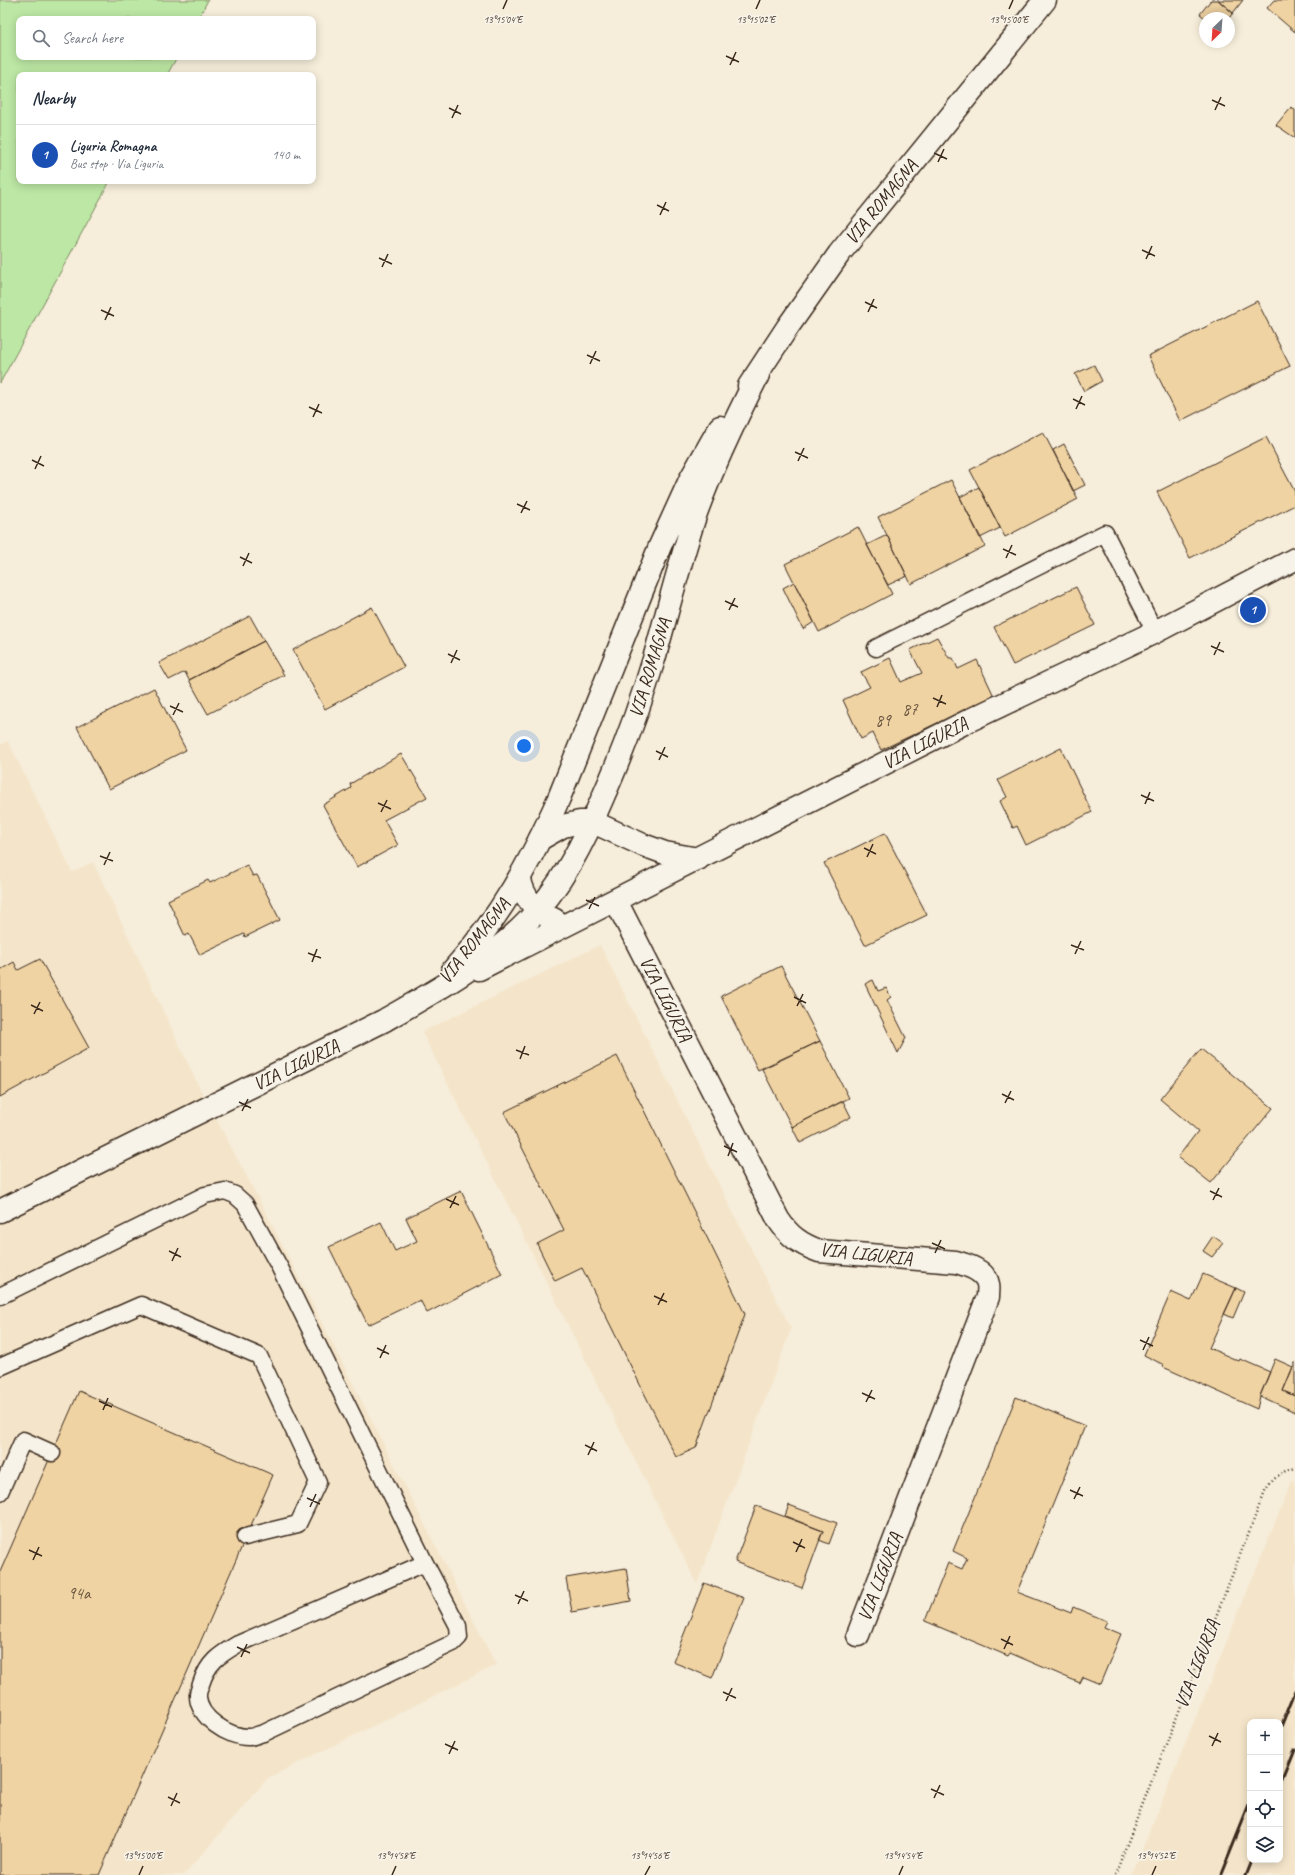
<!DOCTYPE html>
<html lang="en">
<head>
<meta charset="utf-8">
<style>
	body { margin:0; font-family:Caveat,sans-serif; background:#f6f6f7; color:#1f2937 }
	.controls { position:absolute; right:12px; bottom:12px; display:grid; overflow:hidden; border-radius:8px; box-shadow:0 2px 10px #0003 }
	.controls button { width:36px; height:36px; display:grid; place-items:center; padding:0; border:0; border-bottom:1px solid #e0e1e3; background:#fff; color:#1f2937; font:20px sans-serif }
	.compass { position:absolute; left:1199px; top:12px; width:36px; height:36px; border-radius:50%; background:#fff; box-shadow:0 2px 10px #0003; rotate:205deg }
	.you { position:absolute; left:524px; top:746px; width:14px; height:14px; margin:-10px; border:3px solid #fff; border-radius:50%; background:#1a73e8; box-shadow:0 0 0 6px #1a73e833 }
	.badge { display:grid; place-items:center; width:26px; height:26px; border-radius:50%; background:#0f766e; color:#fff; font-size:13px; font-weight:700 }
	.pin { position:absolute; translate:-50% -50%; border:2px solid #fff; box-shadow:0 1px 4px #0006 }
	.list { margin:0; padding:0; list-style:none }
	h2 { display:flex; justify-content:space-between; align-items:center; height:52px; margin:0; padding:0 16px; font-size:17px }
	h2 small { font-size:13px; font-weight:400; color:#747a83 }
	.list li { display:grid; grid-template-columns:26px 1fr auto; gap:12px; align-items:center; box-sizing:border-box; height:60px; padding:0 16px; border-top:1px solid #e0e1e3 }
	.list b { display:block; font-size:15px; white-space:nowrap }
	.list p { margin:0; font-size:13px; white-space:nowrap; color:#747a83 }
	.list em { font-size:13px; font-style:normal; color:#747a83 }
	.icon { flex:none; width:22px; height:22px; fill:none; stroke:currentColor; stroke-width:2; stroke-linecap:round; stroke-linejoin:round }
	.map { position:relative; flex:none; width:1295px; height:1875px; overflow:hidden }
	.search { position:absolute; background:#fff; box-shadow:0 2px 10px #0003; left:16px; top:16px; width:300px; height:44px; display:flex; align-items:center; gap:10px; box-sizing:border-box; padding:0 14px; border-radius:8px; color:#747a83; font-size:15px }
	.panel { position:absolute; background:#fff; box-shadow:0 2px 10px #0003; left:16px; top:72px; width:300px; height:112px; border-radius:8px }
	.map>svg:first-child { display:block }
	.built { fill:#f4e5ca; fill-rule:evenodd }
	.grass { fill:#bce7a4; stroke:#7c8861 }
	.building { fill:#f0d3a3; stroke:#3b2a1e }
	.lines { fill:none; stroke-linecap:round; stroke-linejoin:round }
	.service-casing { stroke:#3b2a1e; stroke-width:19 }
	.minor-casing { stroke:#3b2a1e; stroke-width:25 }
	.secondary-casing { stroke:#3b2a1e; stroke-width:25 }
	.path { stroke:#3b2a1e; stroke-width:2.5; stroke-dasharray:1 3; stroke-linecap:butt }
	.service { stroke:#f7f3e8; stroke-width:16 }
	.minor { stroke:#f7f3e8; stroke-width:22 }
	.secondary { stroke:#f7f3e8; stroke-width:22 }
	.rail { stroke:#3b2a1e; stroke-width:3 }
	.ticks { fill:none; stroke:#3b2a1e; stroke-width:1.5 }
	.labels { text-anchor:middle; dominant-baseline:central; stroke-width:3.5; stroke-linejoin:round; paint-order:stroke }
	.number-label { font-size:17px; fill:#68543f }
	.street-label { font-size:19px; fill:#3b2a1e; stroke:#f7f3e8 }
	.ticks-label { font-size:10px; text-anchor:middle; fill:#3b2a1e; stroke:#f7f3e8; stroke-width:3.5; stroke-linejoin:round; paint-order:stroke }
</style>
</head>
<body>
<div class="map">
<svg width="1295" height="1875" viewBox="0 0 1295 1875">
	<rect width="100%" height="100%" fill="#f6edda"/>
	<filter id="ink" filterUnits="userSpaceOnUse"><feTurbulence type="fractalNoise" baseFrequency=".025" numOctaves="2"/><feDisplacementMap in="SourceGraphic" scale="8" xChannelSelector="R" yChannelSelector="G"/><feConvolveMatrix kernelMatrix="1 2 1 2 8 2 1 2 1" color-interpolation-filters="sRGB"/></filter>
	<g filter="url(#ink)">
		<path class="built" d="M8,741L72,872L93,862L198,1085L265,1211L496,1665L268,1778L184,1875H0V745Z
			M600,945L791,1329L697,1584L422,1032Z
			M1292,1481H1295V1875H1132ZM1250,1722H1280V1860H1250Z"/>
		<path class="grass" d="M0,0H208L198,19H19V57H177L167,75H19V181H110L0,383Z"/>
		<path class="building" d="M1211,0H1218L1233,13L1229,18H1205L1200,14Z
			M1218,0H1243L1233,13Z
			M1274,0H1295V32L1267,8Z
			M1291,107L1295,110V138L1276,125Z
			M1257,301L1290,366L1180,421L1148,356Z
			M1094,365L1102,381L1084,391L1075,374Z
			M1043,432L1078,499L1005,537L970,470Z
			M1266,437L1295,492V505L1190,558L1157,492Z
			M1064,444L1085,485L1073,491L1053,450Z
			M951,480L985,546L911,584L878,517Z
			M979,487L1000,528L980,538L960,497Z
			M858,527L892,594L819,632L785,564Z
			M887,535L907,576L888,585L867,545Z
			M794,582L814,622L803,629L783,588Z
			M1076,587L1095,625L1013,665L994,627Z
			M372,607L404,667L325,709L293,650Z
			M250,616L264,641L189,680L185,672L169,680L159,663Z
			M937,637L949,658H953L958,669L977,660L994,696L881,750L873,733L861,739L843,700L870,687L861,672L890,658L901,682L922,673L910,650Z
			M264,641L284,675L208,714L189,680Z
			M154,688L186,750L109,789L77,727Z
			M1061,748L1092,812L1026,845L1017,826L1013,828L1000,801L1007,797L998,780Z
			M401,754L427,797L384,820L398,845L357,867L323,805L351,788L350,784Z
			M885,833L927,915L865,945L824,863Z
			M247,865L253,876L257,875L280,920L245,937L244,934L200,955L189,934L185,936L168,900L208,880L210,883Z
			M40,959L89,1048L0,1097V970L14,962L18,970Z
			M781,966L820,1041L758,1070L721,996Z
			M873,980L878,991L886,988L891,997L887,1000L906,1038L898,1053L865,984Z
			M820,1041L849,1098L792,1127L762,1069Z
			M1201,1049L1273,1108L1211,1183L1178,1157L1198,1131L1160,1099Z
			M617,1056L745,1314L696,1448L676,1457L582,1268L555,1281L537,1244L564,1230L504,1112Z
			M843,1101L851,1117L800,1143L792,1127Z
			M461,1191L502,1274L427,1313L420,1300L368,1325L329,1247L381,1222L395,1251L417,1241L406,1218Z
			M1213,1236L1223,1243L1212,1257L1203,1251Z
			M1203,1274L1236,1288L1209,1348L1239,1361L1240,1359L1270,1372L1260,1396L1257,1409L1163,1367L1164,1365L1144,1355L1171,1292L1191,1301Z
			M1236,1288L1244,1292L1233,1318L1224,1314Z
			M1275,1359L1293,1367L1283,1391L1295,1396V1412L1260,1396Z
			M1295,1362V1396L1283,1391Z
			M79,1391L273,1475L99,1875H0V1572Z
			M1016,1397L1085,1426L1017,1592L1071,1613L1073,1607L1107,1621L1104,1627L1121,1634L1100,1684L1083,1677L1080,1683L1010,1653L1008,1656L925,1621L948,1563L962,1569L967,1558L953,1551Z
			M789,1505L837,1523L829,1544L819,1540L823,1531L785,1516Z
			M756,1506L823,1531L802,1588L735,1562Z
			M626,1568L631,1601L572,1612L566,1578Z
			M704,1583L744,1598L712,1678L673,1662Z"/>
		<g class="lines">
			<defs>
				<path id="service" d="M876,648L1105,533L1155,632
					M0,1296L205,1195L225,1191L235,1195L245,1204L280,1268L425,1563L458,1626L459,1637L453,1643L264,1733C259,1734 253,1737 249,1737C229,1738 197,1717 198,1695C198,1692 200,1687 201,1684C208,1662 219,1655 238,1644L425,1563
					M0,1367L141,1305L259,1356L318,1482L298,1524L245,1537
					M0,1492L23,1440L52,1453"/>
				<path id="minor" d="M540,839L563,826L580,822H593L643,845L665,853L698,859
					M520,879C523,898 537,912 555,920
					M616,901L778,1219C789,1236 800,1244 819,1251L956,1262C967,1265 985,1270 988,1284C989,1288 988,1293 988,1297L858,1635
					M479,969L970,720L1155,632L1295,559"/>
				<path id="secondary" d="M749,386L787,328L839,254L1045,0
					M453,970C501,916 530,863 559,798L660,546L690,480L720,427
					M0,1211L383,1021C432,993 487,963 527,922C561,887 584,842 603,797C623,752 640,706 654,659C668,610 680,561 696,513C713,466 735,420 758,375"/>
			</defs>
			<use href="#service" class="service-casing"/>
			<use href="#minor" class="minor-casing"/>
			<use href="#secondary" class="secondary-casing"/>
			<path class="path" d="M1115,1875L1265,1491C1273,1479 1280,1471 1295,1468"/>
			<use href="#service" class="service"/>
			<use href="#minor" class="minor"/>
			<use href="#secondary" class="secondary"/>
			<path class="rail" d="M1280,1729L1295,1692
				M1280,1786L1295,1749
				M1221,1875L1250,1803
				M1244,1875L1250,1860"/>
		</g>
	</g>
	<path class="ticks" d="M503,9L507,0M756,9L760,0M1009,9L1013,0M726,56L739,62M730,65L736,52M1212,100L1225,106M449,108L461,114M1215,110L1221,97M452,118L458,105M934,153L947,159M938,162L944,149M657,205L669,211M660,215L666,202M1142,250L1155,256M379,258L392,264M1146,259L1152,246M382,267L388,254M865,302L877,308M101,310L114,316M868,312L874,299M105,320L111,307M587,355L600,361M590,364L596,351M1073,399L1085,405M309,407L322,413M1076,409L1082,396M313,417L319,404M795,452L808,458M32,460L44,466M798,461L804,448M35,469L41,456M517,504L530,510M521,513L527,501M1003,549L1016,555M240,557L252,563M1006,558L1012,545M243,566L249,553M725,601L738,607M729,610L735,598M1211,646L1224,652M448,654L460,660M1214,655L1220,642M451,663L457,650M933,698L946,704M170,706L183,712M937,707L942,695M173,715L179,703M656,751L668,757M659,760L665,747M1141,795L1154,801M378,803L391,809M1145,804L1150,792M381,812L387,800M864,848L876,854M100,856L113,861M867,857L873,844M104,865L110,852M586,900L599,906M589,909L595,897M1071,945L1084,950M308,953L321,958M1075,954L1081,941M312,962L317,949M794,997L806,1003M31,1005L43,1011M797,1006L803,994M34,1014L40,1002M516,1050L529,1055M520,1059L525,1046M1002,1094L1014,1100M239,1102L251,1108M1005,1103L1011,1091M242,1111L248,1099M724,1146L737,1152M728,1156L733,1143M1210,1191L1222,1197M446,1199L459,1205M1213,1200L1219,1188M450,1208L456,1196M932,1243L945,1249M169,1251L181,1257M935,1253L941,1240M172,1261L178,1248M654,1296L667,1302M658,1305L664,1293M1140,1340L1153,1346M377,1348L389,1354M1143,1350L1149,1337M380,1358L386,1345M862,1393L875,1399M99,1401L112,1407M866,1402L872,1390M103,1410L108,1398M585,1445L597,1451M588,1455L594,1442M1070,1490L1083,1496M307,1498L320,1504M1074,1499L1080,1487M310,1507L316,1494M793,1542L805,1548M29,1550L42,1556M796,1552L802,1539M33,1560L39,1547M515,1595L528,1601M518,1604L524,1591M1001,1639L1013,1645M237,1647L250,1653M1004,1649L1010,1636M241,1657L247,1644M723,1692L736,1698M726,1701L732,1688M1209,1736L1221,1742M445,1744L458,1750M1212,1746L1218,1733M449,1754L455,1741M931,1789L944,1795M168,1797L180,1803M934,1798L940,1785M171,1806L177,1793M139,1875L143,1866M392,1875L396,1866M645,1875L650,1866M899,1875L903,1866M1152,1875L1156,1866"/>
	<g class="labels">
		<g class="number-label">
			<text x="910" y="709">87</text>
			<text x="883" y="720">89</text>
			<text x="79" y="1593">94a</text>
		</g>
		<g class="street-label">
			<text transform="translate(881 202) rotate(-51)">VIA ROMAGNA</text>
			<text transform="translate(650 668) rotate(-73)">VIA ROMAGNA</text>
			<text transform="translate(925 743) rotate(-27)">VIA LIGURIA</text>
			<text transform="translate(474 941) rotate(-52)">VIA ROMAGNA</text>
			<text transform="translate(666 999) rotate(63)">VIA LIGURIA</text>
			<text transform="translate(296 1065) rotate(-26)">VIA LIGURIA</text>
			<text transform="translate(866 1254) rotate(6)">VIA LIGURIA</text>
			<text transform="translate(880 1577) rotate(-69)">VIA LIGURIA</text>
			<text transform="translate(1197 1664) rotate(-69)">VIA LIGURIA</text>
		</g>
	</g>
	<g class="ticks-label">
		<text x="503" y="23">13°15'04"E</text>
		<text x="756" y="23">13°15'02"E</text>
		<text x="1009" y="23">13°15'00"E</text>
		<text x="143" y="1859">13°15'00"E</text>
		<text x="396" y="1859">13°14'58"E</text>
		<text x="650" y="1859">13°14'56"E</text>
		<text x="903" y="1859">13°14'54"E</text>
		<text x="1156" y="1859">13°14'52"E</text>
	</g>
</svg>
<div class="controls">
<button>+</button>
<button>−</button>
<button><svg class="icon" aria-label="locate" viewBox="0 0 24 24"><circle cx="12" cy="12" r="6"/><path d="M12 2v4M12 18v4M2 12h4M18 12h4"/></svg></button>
<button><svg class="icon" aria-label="layers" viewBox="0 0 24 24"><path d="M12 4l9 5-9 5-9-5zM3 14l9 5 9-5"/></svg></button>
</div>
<svg class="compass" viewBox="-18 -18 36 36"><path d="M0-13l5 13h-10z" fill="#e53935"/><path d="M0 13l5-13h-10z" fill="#747a83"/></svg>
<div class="you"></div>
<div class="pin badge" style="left:1253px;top:610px;background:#1a4fb4">1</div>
<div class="search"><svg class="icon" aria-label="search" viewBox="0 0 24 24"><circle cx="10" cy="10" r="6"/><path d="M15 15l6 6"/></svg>Search here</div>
<section class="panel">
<h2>Nearby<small></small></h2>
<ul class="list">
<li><span class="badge" style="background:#1a4fb4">1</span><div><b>Liguria Romagna</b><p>Bus stop · Via Liguria</p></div><em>140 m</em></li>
</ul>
</section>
</div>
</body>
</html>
